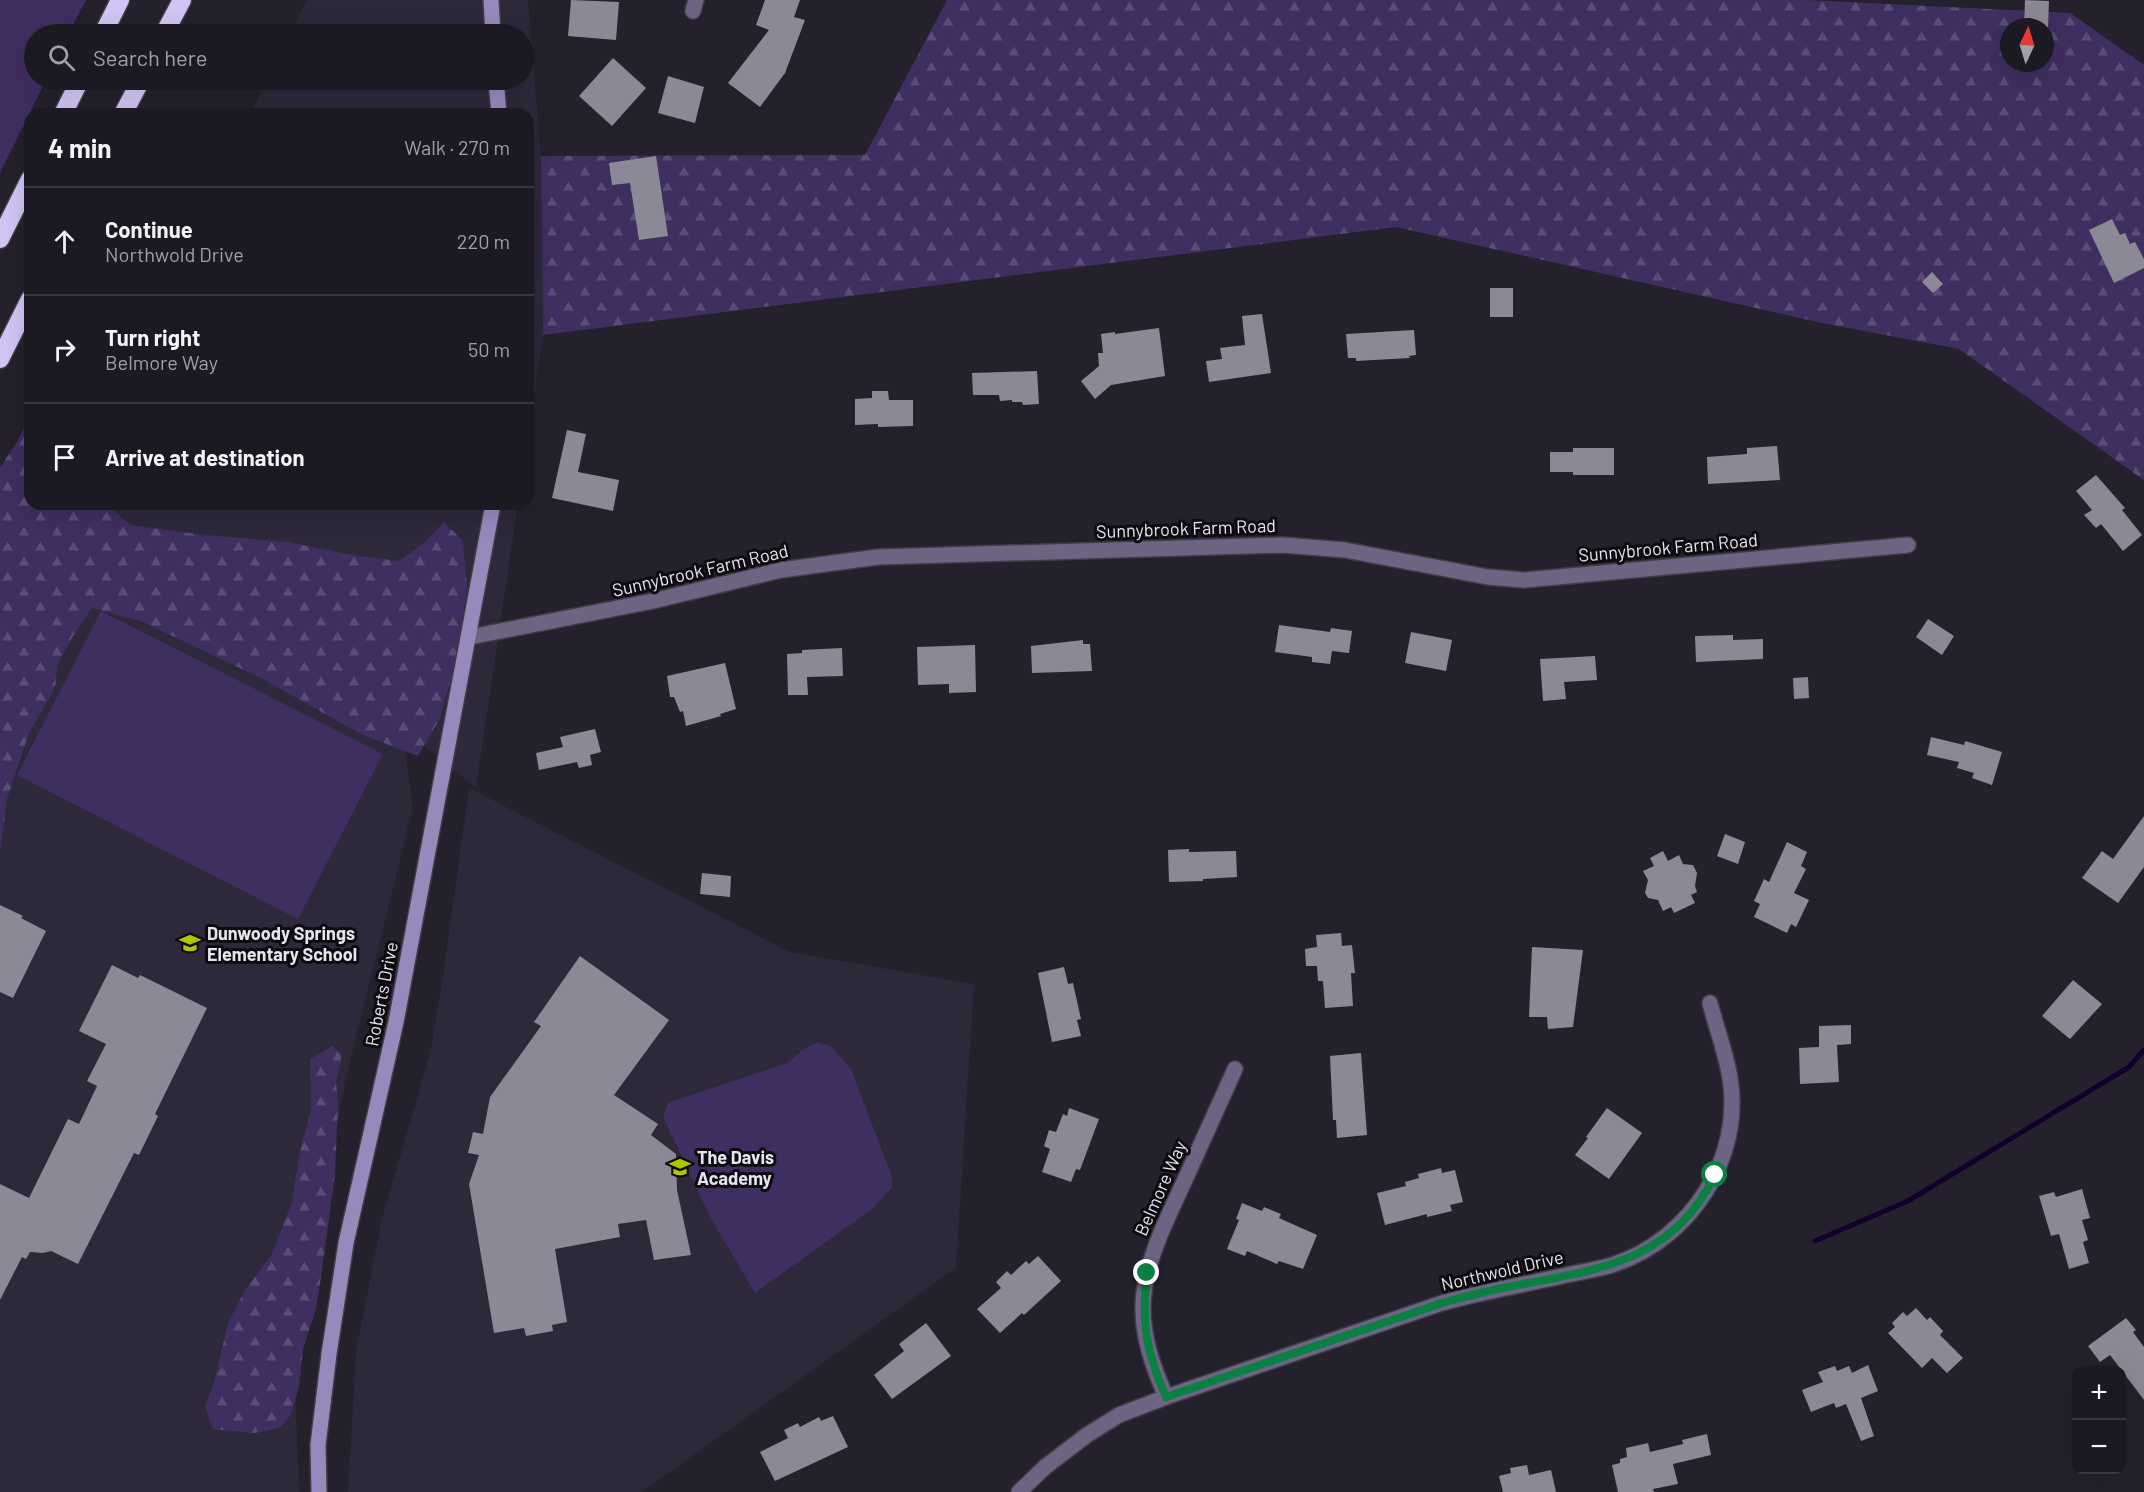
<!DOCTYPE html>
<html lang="en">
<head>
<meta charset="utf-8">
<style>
	body { margin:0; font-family:Barlow,sans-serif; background:#28262e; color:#f1f3f6 }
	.controls { position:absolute; right:18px; bottom:18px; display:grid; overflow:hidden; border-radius:12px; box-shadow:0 6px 24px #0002 }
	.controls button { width:54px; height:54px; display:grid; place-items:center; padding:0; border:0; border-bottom:2px solid #39383f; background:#1b1921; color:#f1f3f6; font:30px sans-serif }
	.compass { position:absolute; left:2000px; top:18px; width:54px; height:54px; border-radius:50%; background:#1b1921; box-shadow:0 6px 24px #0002; rotate:4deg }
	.stop { position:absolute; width:18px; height:18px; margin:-14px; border:4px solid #0b8043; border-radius:50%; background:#fff }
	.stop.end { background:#0b8043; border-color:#fff; box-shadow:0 2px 6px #0008 }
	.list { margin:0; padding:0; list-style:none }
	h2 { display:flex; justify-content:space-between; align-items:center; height:78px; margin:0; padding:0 24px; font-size:26px }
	h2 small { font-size:20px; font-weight:400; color:#a0a0a5 }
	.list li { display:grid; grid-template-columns:39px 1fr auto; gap:18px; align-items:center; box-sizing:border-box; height:108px; padding:0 24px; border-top:2px solid #39383f }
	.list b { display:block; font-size:22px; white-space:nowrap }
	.list p { margin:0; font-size:20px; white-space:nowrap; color:#a0a0a5 }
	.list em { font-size:20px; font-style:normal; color:#a0a0a5 }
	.icon { flex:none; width:33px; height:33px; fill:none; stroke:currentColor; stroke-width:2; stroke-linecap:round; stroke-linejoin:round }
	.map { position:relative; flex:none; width:2144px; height:1492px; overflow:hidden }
	.search { position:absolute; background:#1b1921; box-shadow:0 6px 24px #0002; left:24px; top:24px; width:510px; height:66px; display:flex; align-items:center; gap:15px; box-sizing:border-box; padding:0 21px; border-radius:33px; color:#a0a0a5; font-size:22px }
	.panel { position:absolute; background:#1b1921; box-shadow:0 6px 24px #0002; left:24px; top:108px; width:510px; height:402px; border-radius:18px }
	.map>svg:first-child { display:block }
	.built { fill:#2d283a }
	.green { fill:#3f2e60 }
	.forest { fill:url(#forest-firs); fill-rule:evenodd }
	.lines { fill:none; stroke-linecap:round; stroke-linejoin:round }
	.stream { stroke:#13002c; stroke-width:5 }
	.building { fill:#8c8997 }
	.street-casing { stroke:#3f3c47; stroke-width:18 }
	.secondary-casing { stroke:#3f3c47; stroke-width:18 }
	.highway-casing { stroke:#3f3c47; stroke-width:21 }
	.street { stroke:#6d6484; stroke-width:15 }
	.secondary { stroke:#9789bb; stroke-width:15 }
	.highway { stroke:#d2c5f5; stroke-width:18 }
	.route { stroke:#0b8043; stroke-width:8 }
	.labels { text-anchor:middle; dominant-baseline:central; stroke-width:6; stroke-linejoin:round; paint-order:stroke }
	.street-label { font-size:18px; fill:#e6e5ed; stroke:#0d0b10 }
	.poi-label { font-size:18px; font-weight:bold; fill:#e6e5ed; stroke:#0d0b10; text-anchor:start }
</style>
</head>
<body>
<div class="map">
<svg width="2144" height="1492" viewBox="0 0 2144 1492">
	<defs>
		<pattern id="forest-firs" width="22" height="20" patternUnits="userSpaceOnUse" patternTransform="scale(1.5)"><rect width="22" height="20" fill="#3f2e60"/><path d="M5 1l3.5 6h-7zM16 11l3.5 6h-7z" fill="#5b4c77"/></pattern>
	</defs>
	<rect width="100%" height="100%" fill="#24212c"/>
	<path class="built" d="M307,0H528L541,156L543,335L528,436V114H249L267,80H524V34H290Z
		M50,504H518L476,788L412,736Z
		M78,597L126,603L405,750L413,807L346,1079L294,1351L299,1492H0V702Z
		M469,788L790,952L974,984L956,1268L642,1492H348L356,1350L382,1219L430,1053L443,976Z"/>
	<path class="green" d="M0,0H86L68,34H34V80H46L0,173Z
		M101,611L383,754L298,919L17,775Z
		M817,1042L832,1047L851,1069L892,1177V1188L872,1209L755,1293L710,1217L663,1117L668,1103L788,1063L802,1050Z"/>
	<path class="forest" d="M947,0H1807L2070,13L2144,65V480L1959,349L1822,323L1396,227L543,335L541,156L865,155ZM2009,27H2045V63H2009Z
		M30,415V504H112L113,510L130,525L205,535L287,542L358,556L399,561L423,544L444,522L463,541L467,587L457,656L440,718L418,756L361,734L261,678L141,621L92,608L73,636L58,663L55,688L29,733L7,799L0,852V468L18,440Z
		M332,1046L342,1055L336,1081L338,1105L335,1174L322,1270L316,1309L303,1349L299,1387L290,1416L280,1428L254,1433L213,1429L205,1407L214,1383L228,1323L245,1290L271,1256L292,1202L299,1156L311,1109L310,1059Z"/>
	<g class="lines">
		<path class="stream" d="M1815,1241L1908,1201L2129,1067L2144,1050"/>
	</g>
	<path class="building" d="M571,0L619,2L616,40L568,36Z
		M765,0H800L794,17L805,20L785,73L760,107L728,83L769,30L756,25Z
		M2025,0L2049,1L2048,27H2024Z
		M613,58L646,88L612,126L579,96Z
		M668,76L704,87L695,123L658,113Z
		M656,156L668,236L639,240L630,183L612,185L609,163Z
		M2112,219L2120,235L2125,233L2130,244L2135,242L2144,259V268L2114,283L2089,230Z
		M1932,272L1943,284L1933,293L1922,282Z
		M1490,288H1513V317H1490Z
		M1262,314L1271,373L1209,382L1206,361L1222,359L1220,348L1245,345L1242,316Z
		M1159,328L1165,376L1111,385L1095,399L1081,381L1099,366L1098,353H1103L1101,334L1115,332V334Z
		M1414,330L1416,355L1409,356L1410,358L1356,361V358H1348L1346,334Z
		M1037,371L1039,404L1023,405L1022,402H1012V400L1000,401L999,395H973L972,373Z
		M872,391H888L889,400H913V426L878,427V424L855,425V399L872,398Z
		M567,430L586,434L578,472L619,480L613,511L552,498Z
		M1777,446L1780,480L1708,484L1707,457L1747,454V448Z
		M1573,448H1614V475H1573V472H1550V452H1573Z
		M2096,475L2125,508L2122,510L2142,535L2123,551L2101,524L2096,528L2084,515L2092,510L2076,491Z
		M1928,619L1954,636L1942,655L1916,637Z
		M1279,625L1330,632L1331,628L1352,631L1349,653L1332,651L1330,664L1312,662V657L1275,652Z
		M1411,632L1452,640L1446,671L1405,663Z
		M1733,635V640L1763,639V659L1696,662L1695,636Z
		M1083,640V644H1090L1092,671L1032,673L1031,646Z
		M975,645L976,692L949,693V684L918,685L917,647Z
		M842,648L843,676L807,677L808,695H788L787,654L802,653V650Z
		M1595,656L1597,680L1564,682L1566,699L1543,701L1540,659Z
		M725,663L736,709L720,714L721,716L686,726L683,711L680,712L674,697H670L667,676Z
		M1808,677L1809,698L1794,699L1793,678Z
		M595,729L601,752L590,755L592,765L579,768L577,762L539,770L536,753L563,747L560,737Z
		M1931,737L1964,745L1965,741L2002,752L1992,785L1972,778L1974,773L1957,768L1959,762L1927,755Z
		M2144,816V867L2118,903L2082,878L2102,851L2113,859Z
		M1725,834L1745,842L1738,864L1717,856Z
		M1787,842L1807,852L1801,866L1806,869L1794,893L1809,900L1796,927L1791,924L1787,933L1754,917L1760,904L1754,901L1764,879L1769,882Z
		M1189,849V852L1236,851L1237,877L1203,879V881L1169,882L1168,850Z
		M1663,851L1668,861L1679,855L1683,864L1693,865L1697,873L1695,886L1697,892L1691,895L1695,903L1674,913L1671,907L1663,911L1658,900L1648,898L1645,893L1648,880L1643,871L1654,866L1650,858Z
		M702,873L731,876L730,897L700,894Z
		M0,905L23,916L21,918L46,931L13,998L0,992Z
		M1341,933L1342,946L1352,945L1355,973H1351L1353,1006L1325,1008L1323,981H1318L1317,966H1306L1305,949L1317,947L1316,935Z
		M1532,947L1583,950L1573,1027L1548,1029L1547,1017H1529Z
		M580,956L669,1020L614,1095L658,1124L651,1135L676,1154L677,1190L691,1255L654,1260L646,1220L618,1224L620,1237L555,1249L567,1322L552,1325L553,1331L526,1336L524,1328L494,1333L469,1184L479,1155L468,1153L473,1132L483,1134L490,1097L541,1026L534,1022Z
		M112,965L138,978L140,975L207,1008L155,1114L158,1116L139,1155L134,1153L78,1264L51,1251L43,1253L30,1252L26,1259L22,1257L0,1300V1184L29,1198L68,1119L79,1124L97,1086L87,1081L106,1044L79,1031Z
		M1064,967L1068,984L1073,983L1081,1019L1077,1020L1081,1036L1052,1042L1038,973Z
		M2073,980L2102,1004L2070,1039L2042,1016Z
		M1851,1025V1044L1837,1045L1839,1082L1800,1084L1799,1048L1819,1047V1026Z
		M1361,1053L1367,1135L1337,1138L1336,1120H1333L1330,1056Z
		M1069,1108L1099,1119L1080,1170L1076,1169L1071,1182L1042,1172L1050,1149L1044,1146L1049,1130L1056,1132L1063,1114L1067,1116Z
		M1607,1108L1642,1133L1609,1179L1575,1155L1588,1138L1586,1137Z
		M1441,1168L1442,1173L1455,1170L1463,1202L1450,1205L1452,1211L1427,1217V1214L1385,1225L1377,1193L1406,1186L1405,1182L1419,1178L1418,1174Z
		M2082,1189L2090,1218L2082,1220L2088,1240L2083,1242L2089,1263L2069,1269L2059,1234L2051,1236L2039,1196L2054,1192L2056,1197Z
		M1242,1203L1262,1211L1264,1207L1281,1214L1279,1218L1317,1235L1303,1269L1279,1261L1277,1264L1247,1251L1245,1256L1227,1249L1239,1220L1236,1219Z
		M1038,1256L1061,1281L1024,1315L1022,1313L1000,1333L977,1309L1001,1288L996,1282L1007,1271L1011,1275L1026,1261L1029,1264Z
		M1916,1308L1927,1320L1930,1317L1943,1331L1940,1335L1963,1358L1947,1373L1932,1358L1922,1368L1888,1333L1895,1327L1892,1323L1903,1312L1907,1316Z
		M2126,1318L2136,1330L2133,1332L2144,1347V1400L2110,1355L2100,1362L2088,1346Z
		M926,1323L951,1356L892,1399L874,1375L904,1351L899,1344Z
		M1868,1365L1878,1391L1861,1398L1874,1436L1861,1441L1846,1404L1836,1408L1834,1403L1811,1412L1802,1390L1823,1382L1818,1372L1835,1366L1837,1371L1849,1366L1852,1373Z
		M833,1416L848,1447L775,1481L760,1452L788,1438L784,1430L798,1423L800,1427L819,1417L821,1421Z
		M1707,1434L1711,1455L1673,1464L1678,1484L1653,1489L1654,1492H1618L1612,1465L1620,1463V1459L1627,1457L1626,1448L1648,1443L1650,1452L1683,1444L1682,1440Z
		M1527,1465L1529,1475L1551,1470L1556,1492H1503L1499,1476L1511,1473L1510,1468Z"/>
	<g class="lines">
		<defs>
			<path id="street" d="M693,11L696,0
				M470,637L653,601L781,570L878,557L1283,545L1345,550L1488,577L1524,580L1908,545
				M1166,1397C1153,1367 1142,1337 1143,1304C1145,1261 1166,1221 1184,1182C1201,1145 1218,1107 1235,1069
				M1019,1492L1045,1467L1087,1435L1119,1415L1166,1397L1442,1303C1484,1291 1528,1284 1571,1274C1585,1271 1601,1269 1615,1264C1691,1238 1743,1158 1730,1078C1726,1053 1716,1027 1710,1003"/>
			<path id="secondary" d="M491,0L493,34
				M496,80L499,114
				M319,1492L318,1445L329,1354L346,1243L396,1022L493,504"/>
			<path id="highway" d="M103,34L120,0
				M164,34L182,0
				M63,114L80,80
				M123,114L141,80
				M0,239L30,179
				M0,359L30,299"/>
		</defs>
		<use href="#street" class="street-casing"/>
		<use href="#secondary" class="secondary-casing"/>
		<use href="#highway" class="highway-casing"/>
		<use href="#street" class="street"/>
		<use href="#secondary" class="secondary"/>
		<use href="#highway" class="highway"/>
	</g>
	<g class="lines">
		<path class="route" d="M1147,1273C1141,1323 1146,1351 1166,1397L1442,1303C1464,1297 1486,1291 1508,1287C1594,1270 1672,1264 1715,1175"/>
	</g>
	<defs>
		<symbol id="school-bare" viewBox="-9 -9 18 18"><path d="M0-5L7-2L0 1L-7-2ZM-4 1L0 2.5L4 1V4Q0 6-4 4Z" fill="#b0c501" stroke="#0d0b10" stroke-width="2.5" paint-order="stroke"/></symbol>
	</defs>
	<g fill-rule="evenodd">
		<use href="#school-bare" x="175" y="928" width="30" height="30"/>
		<use href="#school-bare" x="665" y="1152" width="30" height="30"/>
	</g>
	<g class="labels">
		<g class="street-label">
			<text transform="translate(1186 528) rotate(-2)">Sunnybrook Farm Road</text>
			<text transform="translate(1668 547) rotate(-5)">Sunnybrook Farm Road</text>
			<text transform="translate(700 570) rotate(-13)">Sunnybrook Farm Road</text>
			<text transform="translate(381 994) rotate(-79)">Roberts Drive</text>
			<text transform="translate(1160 1188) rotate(-66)">Belmore Way</text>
			<text transform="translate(1502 1270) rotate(-13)">Northwold Drive</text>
		</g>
		<g class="poi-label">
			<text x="207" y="933">Dunwoody Springs<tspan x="207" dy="21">Elementary School</tspan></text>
			<text x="697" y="1157">The Davis<tspan x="697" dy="21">Academy</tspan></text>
		</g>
	</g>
</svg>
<div class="controls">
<button>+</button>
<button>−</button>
</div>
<svg class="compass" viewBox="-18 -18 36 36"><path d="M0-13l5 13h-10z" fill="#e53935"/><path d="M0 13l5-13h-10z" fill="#a0a0a5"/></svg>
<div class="stop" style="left:1715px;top:1175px"></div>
<div class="stop end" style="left:1147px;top:1273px"></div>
<div class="search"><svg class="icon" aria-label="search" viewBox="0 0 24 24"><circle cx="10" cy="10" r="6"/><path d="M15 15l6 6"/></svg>Search here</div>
<section class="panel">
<h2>4 min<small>Walk · 270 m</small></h2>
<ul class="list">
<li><svg class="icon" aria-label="ahead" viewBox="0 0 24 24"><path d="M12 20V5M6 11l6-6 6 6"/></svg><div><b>Continue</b><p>Northwold Drive</p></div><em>220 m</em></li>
<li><svg class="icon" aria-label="right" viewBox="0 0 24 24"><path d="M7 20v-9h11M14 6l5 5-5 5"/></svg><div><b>Turn right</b><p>Belmore Way</p></div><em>50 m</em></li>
<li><svg class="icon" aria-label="arrive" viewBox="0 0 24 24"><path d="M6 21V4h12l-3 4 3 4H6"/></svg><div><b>Arrive at destination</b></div></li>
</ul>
</section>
</div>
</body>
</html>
